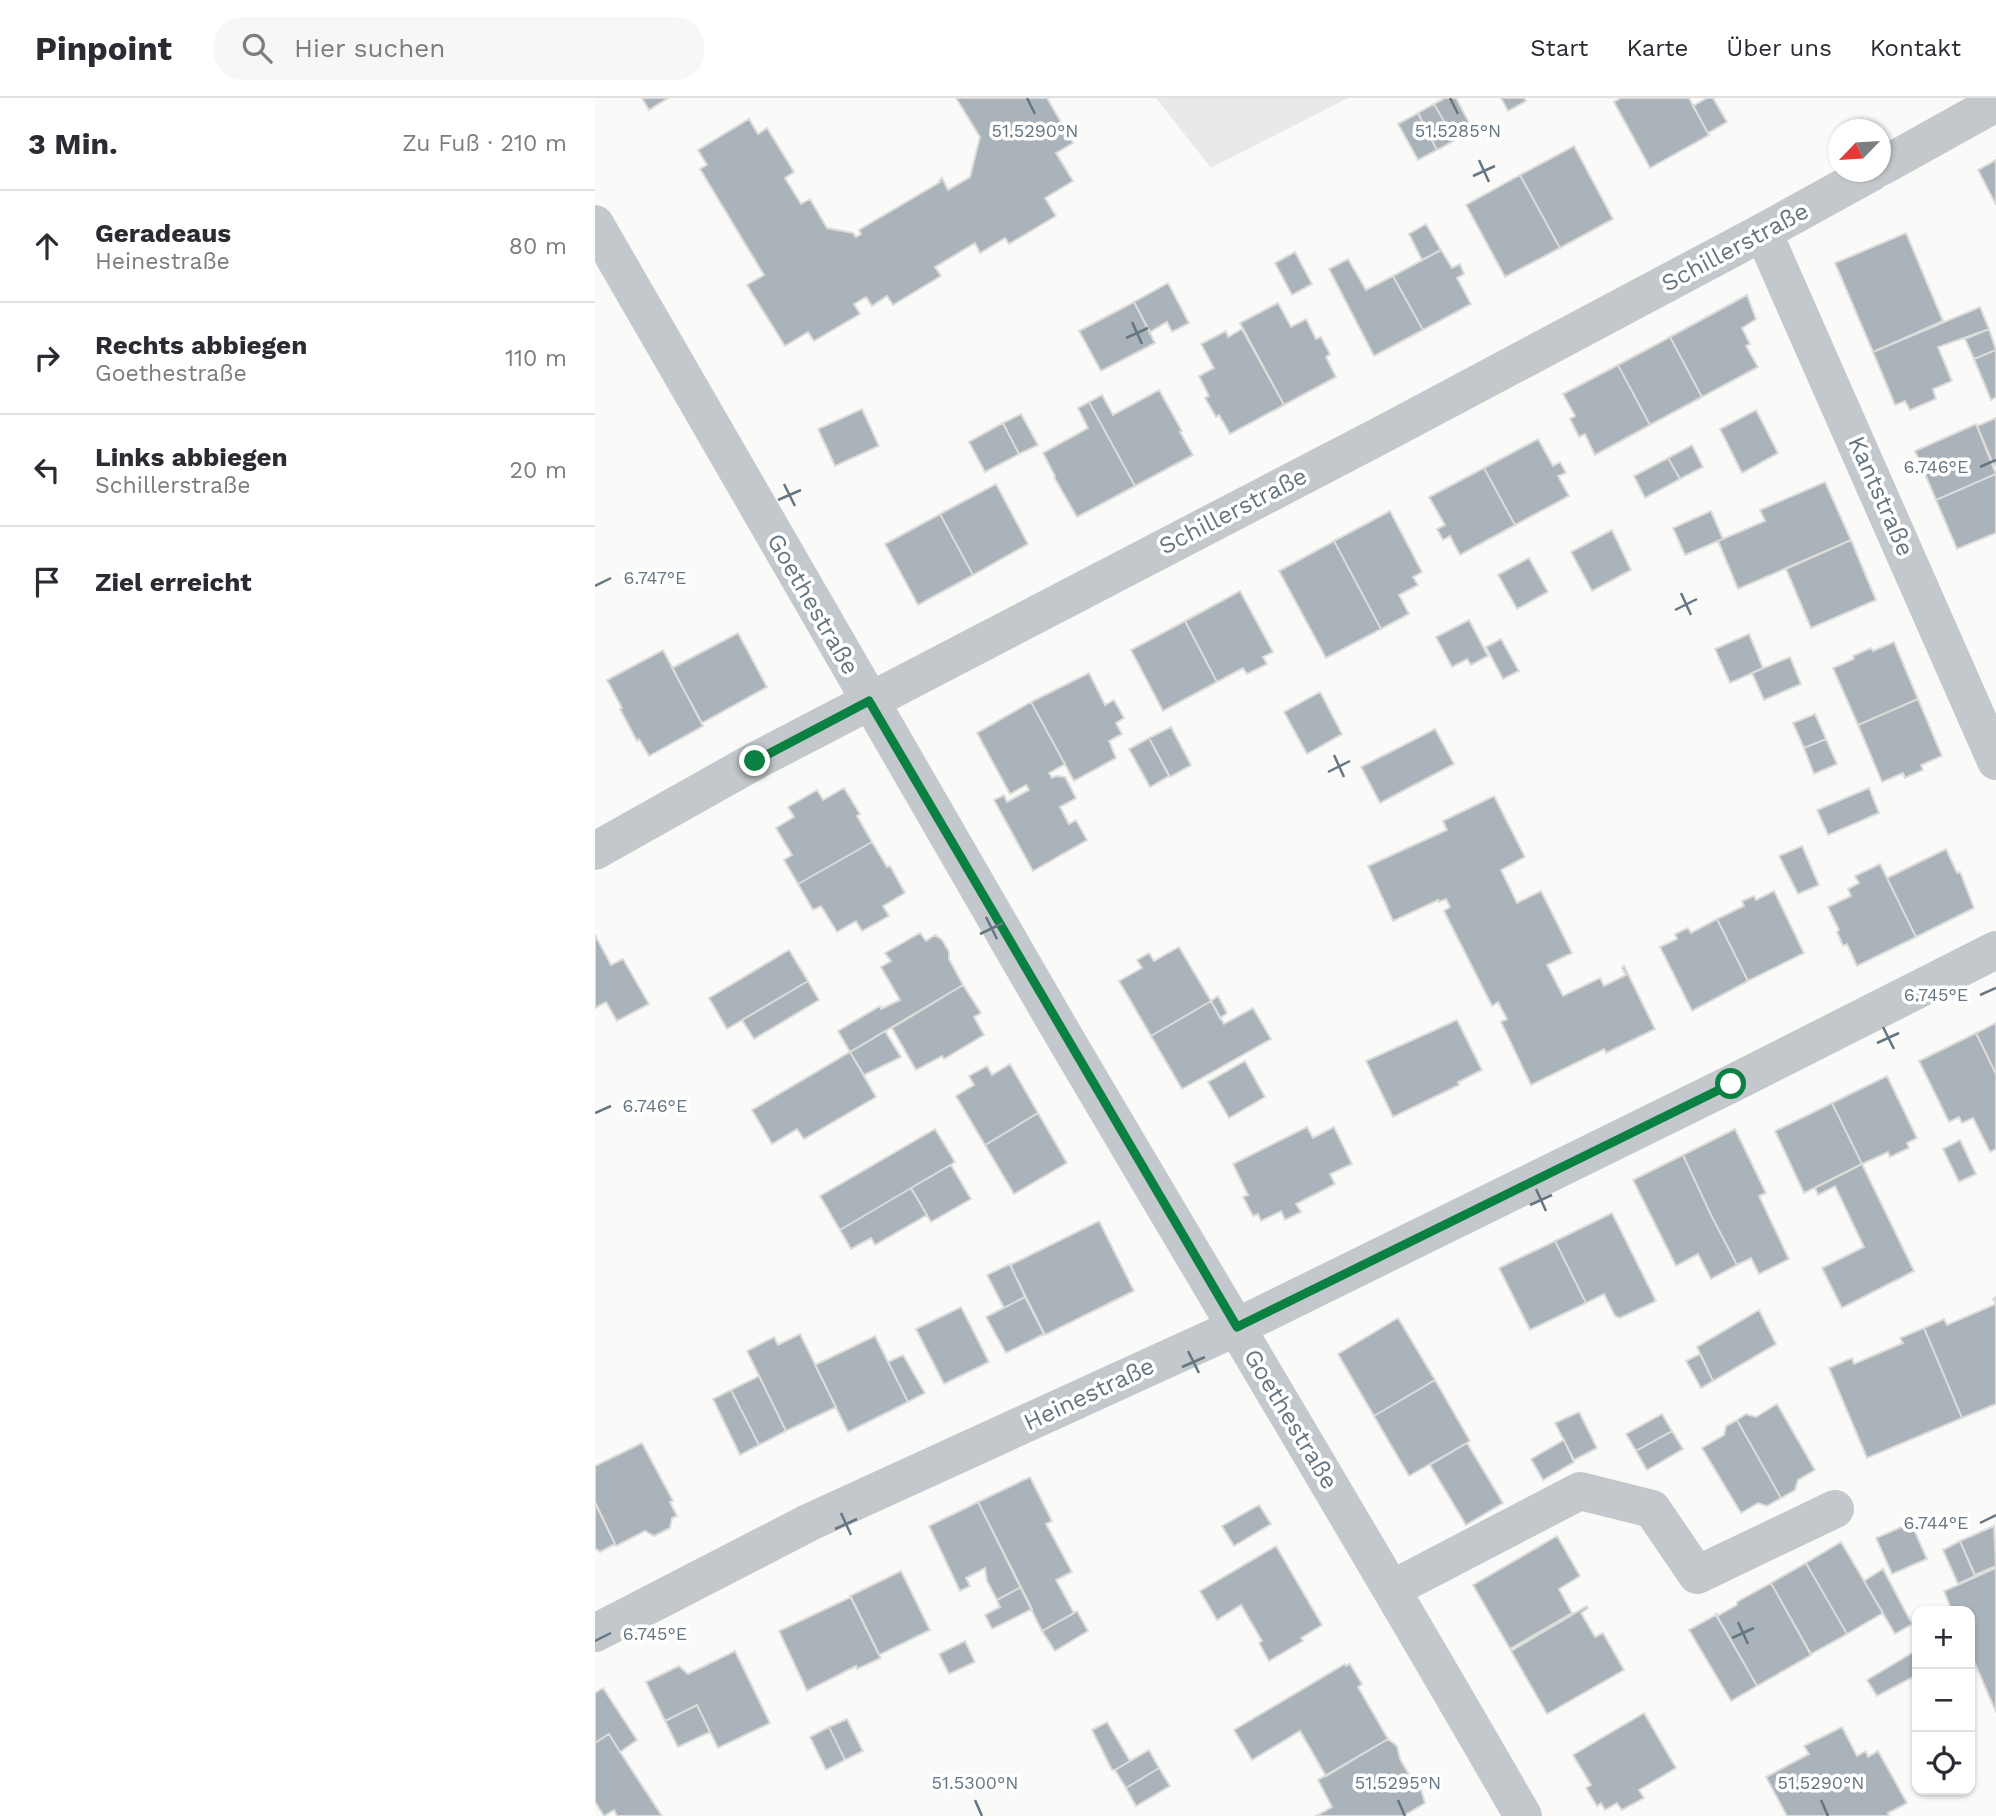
<!DOCTYPE html>
<html lang="de">
<head>
<meta charset="utf-8">
<style>
	body { margin:0; font-family:"Work Sans",sans-serif; background:#f7f7f7; color:#2b2b33 }
	.controls { position:absolute; right:21px; bottom:21px; display:grid; overflow:hidden; border-radius:14px; box-shadow:0 2px 5px #0004 }
	.controls button { width:63px; height:63px; display:grid; place-items:center; padding:0; border:0; border-bottom:2px solid #e1e1e2; background:#fff; color:#2b2b33; font:35px sans-serif }
	.compass { position:absolute; left:1233px; top:21px; width:63px; height:63px; border-radius:50%; background:#fff; box-shadow:0 2px 5px #0004; rotate:245deg }
	.stop { position:absolute; width:21px; height:21px; margin:-16px; border:5px solid #0b8043; border-radius:50%; background:#fff }
	.stop.end { background:#0b8043; border-color:#fff; box-shadow:0 2px 7px #0008 }
	.list { margin:0; padding:0; list-style:none }
	h2 { display:flex; justify-content:space-between; align-items:center; height:91px; margin:0; padding:0 28px; font-size:30px }
	h2 small { font-size:23px; font-weight:400; color:#7c7c81 }
	.list li { display:grid; grid-template-columns:46px 1fr auto; gap:21px; align-items:center; box-sizing:border-box; height:112px; padding:0 28px; border-top:2px solid #e1e1e2 }
	.list b { display:block; font-size:26px; white-space:nowrap }
	.list p { margin:0; font-size:23px; white-space:nowrap; color:#7c7c81 }
	.list em { font-size:23px; font-style:normal; color:#7c7c81 }
	.icon { flex:none; width:38px; height:38px; fill:none; stroke:currentColor; stroke-width:2; stroke-linecap:round; stroke-linejoin:round }
	.map { position:relative; flex:none; width:1401px; height:1718px; overflow:hidden }
	header { display:flex; align-items:center; gap:42px; box-sizing:border-box; height:98px; padding:0 35px; background:#fff; border-bottom:2px solid #e1e1e2 }
	header strong { font-size:33px }
	nav { display:flex; gap:38px; margin-inline-start:auto; font-size:24px }
	.search { width:490px; height:63px; background:#f7f7f7; display:flex; align-items:center; gap:18px; box-sizing:border-box; padding:0 24px; border-radius:28px; color:#7c7c81; font-size:26px }
	main { display:flex }
	aside { flex:1; background:#fff }
	.map>svg:first-child { display:block }
	.built { fill:#e8e9e9 }
	.building { fill:#aab3b9; stroke:#dcdcda; stroke-width:2 }
	.lines { fill:none; stroke-linecap:round; stroke-linejoin:round }
	.minor { stroke:#c3c8cc; stroke-width:38 }
	.route { stroke:#0b8043; stroke-width:9 }
	.ticks { fill:none; stroke:#657683; stroke-width:2.5 }
	.labels { text-anchor:middle; dominant-baseline:central; stroke-width:7; stroke-linejoin:round; paint-order:stroke }
	.street-label { font-size:24px; fill:#657683; stroke:#fff }
	.ticks-label { font-size:18px; text-anchor:middle; fill:#657683; stroke:#fff; stroke-width:7; stroke-linejoin:round; paint-order:stroke }
</style>
</head>
<body>
<header>
<strong>Pinpoint</strong>
<div class="search"><svg class="icon" aria-label="search" viewBox="0 0 24 24"><circle cx="10" cy="10" r="6"/><path d="M15 15l6 6"/></svg>Hier suchen</div>
<nav><a>Start</a><a>Karte</a><a>Über uns</a><a>Kontakt</a></nav>
</header>
<main>
<aside>
<h2>3 Min.<small>Zu Fuß · 210 m</small></h2>
<ul class="list">
<li><svg class="icon" aria-label="ahead" viewBox="0 0 24 24"><path d="M12 20V5M6 11l6-6 6 6"/></svg><div><b>Geradeaus</b><p>Heinestraße</p></div><em>80 m</em></li>
<li><svg class="icon" aria-label="right" viewBox="0 0 24 24"><path d="M7 20v-9h11M14 6l5 5-5 5"/></svg><div><b>Rechts abbiegen</b><p>Goethestraße</p></div><em>110 m</em></li>
<li><svg class="icon" aria-label="left" viewBox="0 0 24 24"><path d="M17 20v-9H6M10 6l-5 5 5 5"/></svg><div><b>Links abbiegen</b><p>Schillerstraße</p></div><em>20 m</em></li>
<li><svg class="icon" aria-label="arrive" viewBox="0 0 24 24"><path d="M6 21V4h12l-3 4 3 4H6"/></svg><div><b>Ziel erreicht</b></div></li>
</ul>
</aside>
<div class="map">
<svg width="1401" height="1718" viewBox="0 0 1401 1718">
	<rect width="100%" height="100%" fill="#fafaf8"/>
	<path class="built" d="M561,0H753L616,70Z"/>
	<path class="building" d="M47,0H73L54,12Z
		M361,0H452L478,45L461,55L478,83L450,100L461,118L414,146L410,140L385,155L380,145L340,169L346,178L298,207L292,198L277,208L271,199L259,206L265,216L219,243L213,234L190,248L152,187L169,177L105,71L112,67L103,52L154,21L163,36L172,30L199,74L190,80L206,106L215,101L232,130L258,135L261,139L266,136L264,132L345,84L344,83L347,80L353,92L375,79L385,39Z
		M850,0H861L878,32L860,42L839,6Z
		M906,0H929L931,3L913,13Z
		M1026,0H1094L1114,37L1055,70L1019,4Z
		M1112,0H1118L1132,24L1113,35L1098,8Z
		M839,6L860,42L842,52L823,15Z
		M823,15L842,52L823,62L803,26Z
		M979,48L1018,121L965,150L925,77Z
		M1401,62V107L1383,72Z
		M925,77L965,150L910,179L871,107Z
		M831,126L846,152L827,162L814,136Z
		M1311,135L1348,223L1278,254L1240,165Z
		M846,152L857,170L865,166L869,176L862,180L876,206L828,232L798,178Z
		M700,154L717,186L697,197L680,165Z
		M753,161L771,192L798,178L828,232L779,258L734,171Z
		M573,185L594,225L577,234L572,224L555,234L539,204Z
		M1152,197L1161,221L1147,230L1155,246L1151,248L1163,269L1107,299L1075,239Z
		M539,204L560,245L506,273L484,233Z
		M683,205L696,229L711,221L721,241L726,239L735,256L731,259L741,279L689,307L645,225Z
		M1385,209L1394,231L1343,249L1357,283L1338,291L1341,301L1315,312L1310,303L1300,307L1278,254Z
		M647,231L689,307L635,336L624,317L621,319L610,300L614,298L604,278L619,270L606,246L631,233L633,239Z
		M1394,231L1401,252L1379,261L1370,241Z
		M1075,239L1107,299L1055,327L1023,267Z
		M1401,252V299L1396,302L1379,261Z
		M1023,267L1055,327L1000,357L990,336L984,339L975,321L980,318L968,296Z
		M564,292L587,333L585,334L598,357L540,388L494,304L507,297L518,317Z
		M494,304L540,388L482,419L459,379L460,378L448,355L493,330L483,310Z
		M267,311L284,348L240,368L223,331Z
		M1161,312L1183,355L1147,375L1125,331Z
		M426,316L443,347L424,356L408,325Z
		M1401,320V367L1399,368L1382,328Z
		M408,325L424,356L390,374L374,344Z
		M1381,326L1401,376L1341,402L1320,353Z
		M943,341L958,368L965,364L971,375L963,378L974,398L920,427L889,370Z
		M1097,347L1108,369L1085,381L1073,360Z
		M1073,360L1085,381L1050,400L1039,378Z
		M889,370L920,427L865,457L855,438L848,442L842,431L850,427L834,399Z
		M1401,376V435L1362,451L1341,402Z
		M1230,384L1256,442L1143,491L1123,443L1170,423L1165,412Z
		M401,386L433,446L378,477L345,416Z
		M795,413L827,474L818,479L823,487L804,497L814,516L786,531L739,443Z
		M1116,413L1128,441L1090,457L1078,430Z
		M345,416L378,477L323,507L290,446Z
		M1017,432L1036,472L997,493L976,454Z
		M1256,442L1281,502L1216,530L1191,471Z
		M739,443L786,531L731,560L684,473Z
		M934,460L953,494L922,511L903,477Z
		M645,493L678,554L668,559L672,566L652,576L648,570L622,584L590,523Z
		M874,522L893,558L876,567L872,561L857,569L841,539Z
		M590,523L622,584L568,613L536,552Z
		M143,535L172,589L107,625L77,570Z
		M1154,536L1168,570L1135,585L1120,551Z
		M906,541L924,573L908,581L891,549Z
		M1299,544L1323,601L1263,627L1238,570L1259,561L1258,558L1276,550L1278,553Z
		M68,552L108,628L54,658L44,641L42,643L25,611L27,610L12,582Z
		M1195,559L1206,586L1169,602L1157,575Z
		M494,575L510,607L519,602L529,620L521,625L527,636L514,643L521,660L479,683L436,604Z
		M725,594L747,636L712,656L689,614Z
		M1323,601L1347,658L1326,667L1328,672L1310,680L1308,675L1287,684L1263,627Z
		M436,604L470,666L454,675L457,680L461,678L470,679L481,700L465,709L474,726L481,722L492,742L438,773L399,702L409,697L412,704L434,692L431,687L415,696L382,635Z
		M1220,616L1231,641L1209,650L1198,625Z
		M576,629L596,667L575,679L554,640Z
		M840,631L859,666L785,705L766,669Z
		M554,640L574,678L555,689L534,651Z
		M1231,641L1242,666L1219,676L1209,650Z
		M249,690L265,716L262,718L277,744L203,786L189,762L197,757L181,730L199,719L193,709L222,692L228,702Z
		M1274,690L1284,715L1233,737L1222,712Z
		M899,698L930,759L906,772L922,805L946,793L977,855L952,867L968,898L1005,880L1009,888L1031,877L1027,870L1029,868L1060,931L1011,955L1009,951L936,987L906,924L912,921L903,904L897,908L849,813L855,809L851,801L844,804L843,802L798,823L773,768L852,732L848,723Z
		M277,744L292,769L295,768L310,795L288,808L294,818L267,833L261,823L242,834L226,808L218,812L203,786Z
		M1207,748L1224,787L1203,796L1184,758Z
		M1351,751L1362,775L1365,774L1379,810L1321,839L1292,780Z
		M1285,766L1321,839L1262,868L1252,846L1248,848L1242,834L1244,832L1233,809L1256,798L1253,791L1264,785L1260,778Z
		M1179,793L1209,855L1153,883L1122,821L1149,808L1147,803L1159,798L1161,802Z
		M1122,821L1153,883L1097,913L1065,849L1082,841L1080,836L1093,830L1096,835Z
		M325,835L331,843L340,837L347,842L354,854V861L368,887L255,954L243,933L285,908L286,911L305,902L286,869L296,863L290,855Z
		M0,837L16,867L28,861L54,906L22,923L11,904L0,910Z
		M584,849L616,903L556,938L524,883L547,870L542,862L554,855L559,863Z
		M194,852L213,883L132,931L114,900Z
		M213,883L224,902L159,941L147,922Z
		M368,887L386,915L379,919L389,937L349,961L347,958L321,972L297,930Z
		M623,898L632,915L625,920L616,903Z
		M616,903L629,926L658,910L676,941L587,991L556,938Z
		M862,922L887,972L863,984L864,987L798,1019L771,963Z
		M1401,925V976L1381,935Z
		M290,933L306,959L269,977L255,954Z
		M1381,935L1401,976V1051L1395,1054L1378,1020L1367,1025L1364,1019L1354,1024L1324,963Z
		M255,954L281,999L209,1041L202,1031L177,1046L157,1012Z
		M650,963L670,999L634,1020L613,984Z
		M415,966L443,1015L390,1047L361,998L379,987L374,978L392,968L397,977Z
		M1292,978L1322,1040L1312,1045L1314,1050L1295,1059L1293,1054L1267,1066L1237,1005Z
		M1237,1005L1267,1066L1209,1095L1180,1033Z
		M443,1015L472,1065L419,1096L390,1047Z
		M712,1029L718,1040L739,1029L757,1066L735,1076L740,1086L701,1106L706,1114L690,1122L686,1113L666,1123L663,1116L658,1118L648,1099L653,1097L638,1066Z
		M340,1031L360,1064L245,1132L225,1098Z
		M1140,1031L1171,1095L1164,1098L1194,1161L1164,1176L1156,1160L1142,1167L1116,1117L1088,1057Z
		M1365,1042L1381,1076L1364,1084L1348,1051Z
		M1088,1057L1116,1117L1142,1167L1116,1181L1103,1156L1081,1168L1038,1082Z
		M1267,1066L1319,1173L1247,1210L1227,1170L1269,1149L1240,1088L1223,1097L1220,1090Z
		M356,1067L376,1101L336,1124L316,1090Z
		M316,1090L332,1117L280,1147L276,1140L256,1151L245,1132Z
		M1017,1115L1061,1203L1025,1220L1020,1218L1009,1196L991,1205L960,1143Z
		M504,1123L539,1193L450,1237L415,1167Z
		M960,1143L991,1205L935,1232L904,1170Z
		M415,1166L430,1199L409,1210L392,1177Z
		M430,1199L449,1236L411,1255L391,1219Z
		M1401,1199V1306L1367,1320L1329,1230L1349,1221L1352,1227L1401,1206L1398,1201Z
		M366,1209L394,1264L349,1286L321,1231Z
		M1164,1212L1181,1246L1118,1283L1102,1249Z
		M803,1220L840,1282L779,1318L743,1256Z
		M1329,1230L1367,1320L1272,1360L1234,1270L1257,1260L1259,1266L1308,1245L1305,1240Z
		M205,1236L241,1309L191,1333L152,1253L179,1239L183,1247Z
		M280,1238L313,1304L253,1334L220,1267Z
		M1105,1256L1118,1283L1106,1290L1091,1263Z
		M308,1257L330,1295L313,1304L293,1264Z
		M164,1278L191,1333L164,1347L136,1292Z
		M840,1282L875,1343L814,1378L779,1318Z
		M136,1292L164,1347L145,1357L118,1301Z
		M1182,1306L1220,1372L1203,1382L1200,1392L1186,1400L1142,1322L1151,1316L1161,1319Z
		M984,1314L1002,1350L979,1362L960,1325Z
		M1067,1316L1077,1333L1041,1353L1031,1336Z
		M1142,1322L1186,1400L1172,1408L1163,1405L1146,1415L1107,1350L1129,1337L1131,1328Z
		M1077,1333L1088,1351L1052,1372L1041,1353Z
		M969,1342L979,1364L948,1382L936,1361Z
		M47,1345L78,1403L75,1404L82,1418L77,1420L75,1430L59,1438L50,1433L21,1448L0,1404V1368Z
		M872,1345L908,1405L871,1427L835,1367Z
		M435,1379L457,1423L451,1426L477,1474L461,1482L479,1515L447,1533L383,1404Z
		M383,1404L426,1489L402,1502L392,1483L390,1470L371,1480L375,1488L365,1493L334,1428Z
		M0,1405L20,1446L5,1454L0,1450Z
		M664,1407L676,1426L639,1448L627,1428Z
		M1316,1425L1332,1461L1297,1476L1281,1440Z
		M1399,1428L1401,1468L1380,1477L1365,1443Z
		M962,1438L985,1478L964,1491L977,1515L915,1551L878,1487Z
		M1365,1443L1380,1478L1363,1486L1348,1452Z
		M1246,1444L1288,1515L1252,1536L1211,1465Z
		M681,1448L727,1527L706,1540L708,1543L674,1563L664,1545L667,1543L646,1507L622,1522L605,1493Z
		M1211,1465L1252,1536L1216,1556L1176,1485Z
		M1401,1470V1614L1375,1554V1513H1357L1349,1493Z
		M1288,1471L1317,1526L1300,1536L1269,1483Z
		M306,1473L335,1532L284,1557L255,1498Z
		M1176,1485L1216,1557L1162,1588L1121,1516L1124,1517L1142,1507V1504Z
		M426,1489L437,1511L397,1531L390,1517L405,1509L402,1502Z
		M256,1499L286,1560L262,1571L261,1568L212,1593L184,1533Z
		M992,1508L993,1510L986,1515L1000,1539L1008,1535L1029,1572L952,1616L916,1553Z
		M482,1513L493,1533L460,1553L447,1533Z
		M1121,1517L1162,1588L1136,1603L1094,1532Z
		M370,1543L380,1564L354,1576L344,1556Z
		M1322,1552V1577L1282,1598L1272,1582Z
		M140,1553L175,1625L123,1650L102,1607L70,1623L51,1584L84,1568L93,1576Z
		M750,1566L751,1568L755,1566L767,1586L763,1589L793,1641L731,1678L705,1633L657,1662L639,1632Z
		M8,1590L42,1642L25,1654L14,1636L0,1645V1595Z
		M102,1607L115,1634L83,1649L70,1623Z
		M1049,1615L1081,1670L1044,1692L1049,1700L1027,1712L1022,1705L1010,1712L1006,1705L1002,1708L991,1690L996,1687L978,1657Z
		M252,1621L268,1653L250,1662L234,1629Z
		M512,1624L535,1663L520,1672H517L497,1632Z
		M234,1629L250,1662L231,1672L215,1639Z
		M1247,1629L1262,1658L1271,1653L1273,1659L1283,1653L1312,1705L1293,1715L1294,1718H1192L1171,1679L1214,1656L1209,1648Z
		M14,1636L25,1654L67,1718H22L19,1712L9,1718L0,1704V1645Z
		M793,1641L802,1648L805,1661L817,1682L825,1688L830,1705L808,1718H721L737,1709L723,1682Z
		M554,1652L564,1670L531,1690L520,1672Z
		M564,1670L575,1688L541,1708L531,1690Z"/>
	<g class="lines">
		<path class="minor" d="M1286,69L1401,5
			M0,126C156,393 307,661 463,928C618,1192 776,1453 928,1718
			M1168,134L1401,663
			M0,753L160,663L792,334L1168,134L1277,74
			M797,1491L985,1393L1057,1411L1102,1477L1240,1411
			M0,1535L215,1424L642,1229L1136,986L1401,852"/>
	</g>
	<g class="lines">
		<path class="route" d="M160,663L274,603L642,1229L1136,986"/>
	</g>
	<path class="ticks" d="M432,0L440,16M855,0L863,16M884,62L894,84M878,78L900,68M537,224L547,246M531,240L553,230M1385,369L1401,362M189,386L200,408M183,402L206,392M0,488L16,480M1086,495L1096,517M1080,512L1102,501M739,657L749,679M733,674L755,663M391,819L402,841M385,836L408,825M1385,897L1401,890M1288,929L1299,951M1282,945L1304,935M0,1015L16,1008M941,1091L951,1113M935,1107L957,1097M593,1253L604,1275M587,1269L610,1259M246,1415L256,1437M1385,1425L1401,1417M240,1431L262,1421M1143,1524L1153,1546M1137,1540L1159,1530M0,1543L16,1535M380,1702L387,1718M803,1702L810,1718M1226,1702L1233,1718"/>
	<g class="labels">
		<g class="street-label">
			<text transform="translate(1140 149) rotate(-28)">Schillerstraße</text>
			<text transform="translate(1286 398) rotate(66)">Kantstraße</text>
			<text transform="translate(638 413) rotate(-27)">Schillerstraße</text>
			<text transform="translate(218 506) rotate(60)">Goethestraße</text>
			<text transform="translate(494 1296) rotate(-25)">Heinestraße</text>
			<text transform="translate(696 1321) rotate(59)">Goethestraße</text>
		</g>
	</g>
	<g class="ticks-label">
		<text x="863" y="39">51.5285°N</text>
		<text x="440" y="39">51.5290°N</text>
		<text x="1341" y="375">6.746°E</text>
		<text x="60" y="486">6.747°E</text>
		<text x="1341" y="903">6.745°E</text>
		<text x="60" y="1014">6.746°E</text>
		<text x="1341" y="1431">6.744°E</text>
		<text x="60" y="1542">6.745°E</text>
		<text x="380" y="1691">51.5300°N</text>
		<text x="803" y="1691">51.5295°N</text>
		<text x="1226" y="1691">51.5290°N</text>
	</g>
</svg>
<div class="controls">
<button>+</button>
<button>−</button>
<button><svg class="icon" aria-label="locate" viewBox="0 0 24 24"><circle cx="12" cy="12" r="6"/><path d="M12 2v4M12 18v4M2 12h4M18 12h4"/></svg></button>
</div>
<svg class="compass" viewBox="-18 -18 36 36"><path d="M0-13l5 13h-10z" fill="#e53935"/><path d="M0 13l5-13h-10z" fill="#7c7c81"/></svg>
<div class="stop" style="left:1136px;top:986px"></div>
<div class="stop end" style="left:160px;top:663px"></div>
</div>
</main>
</body>
</html>
